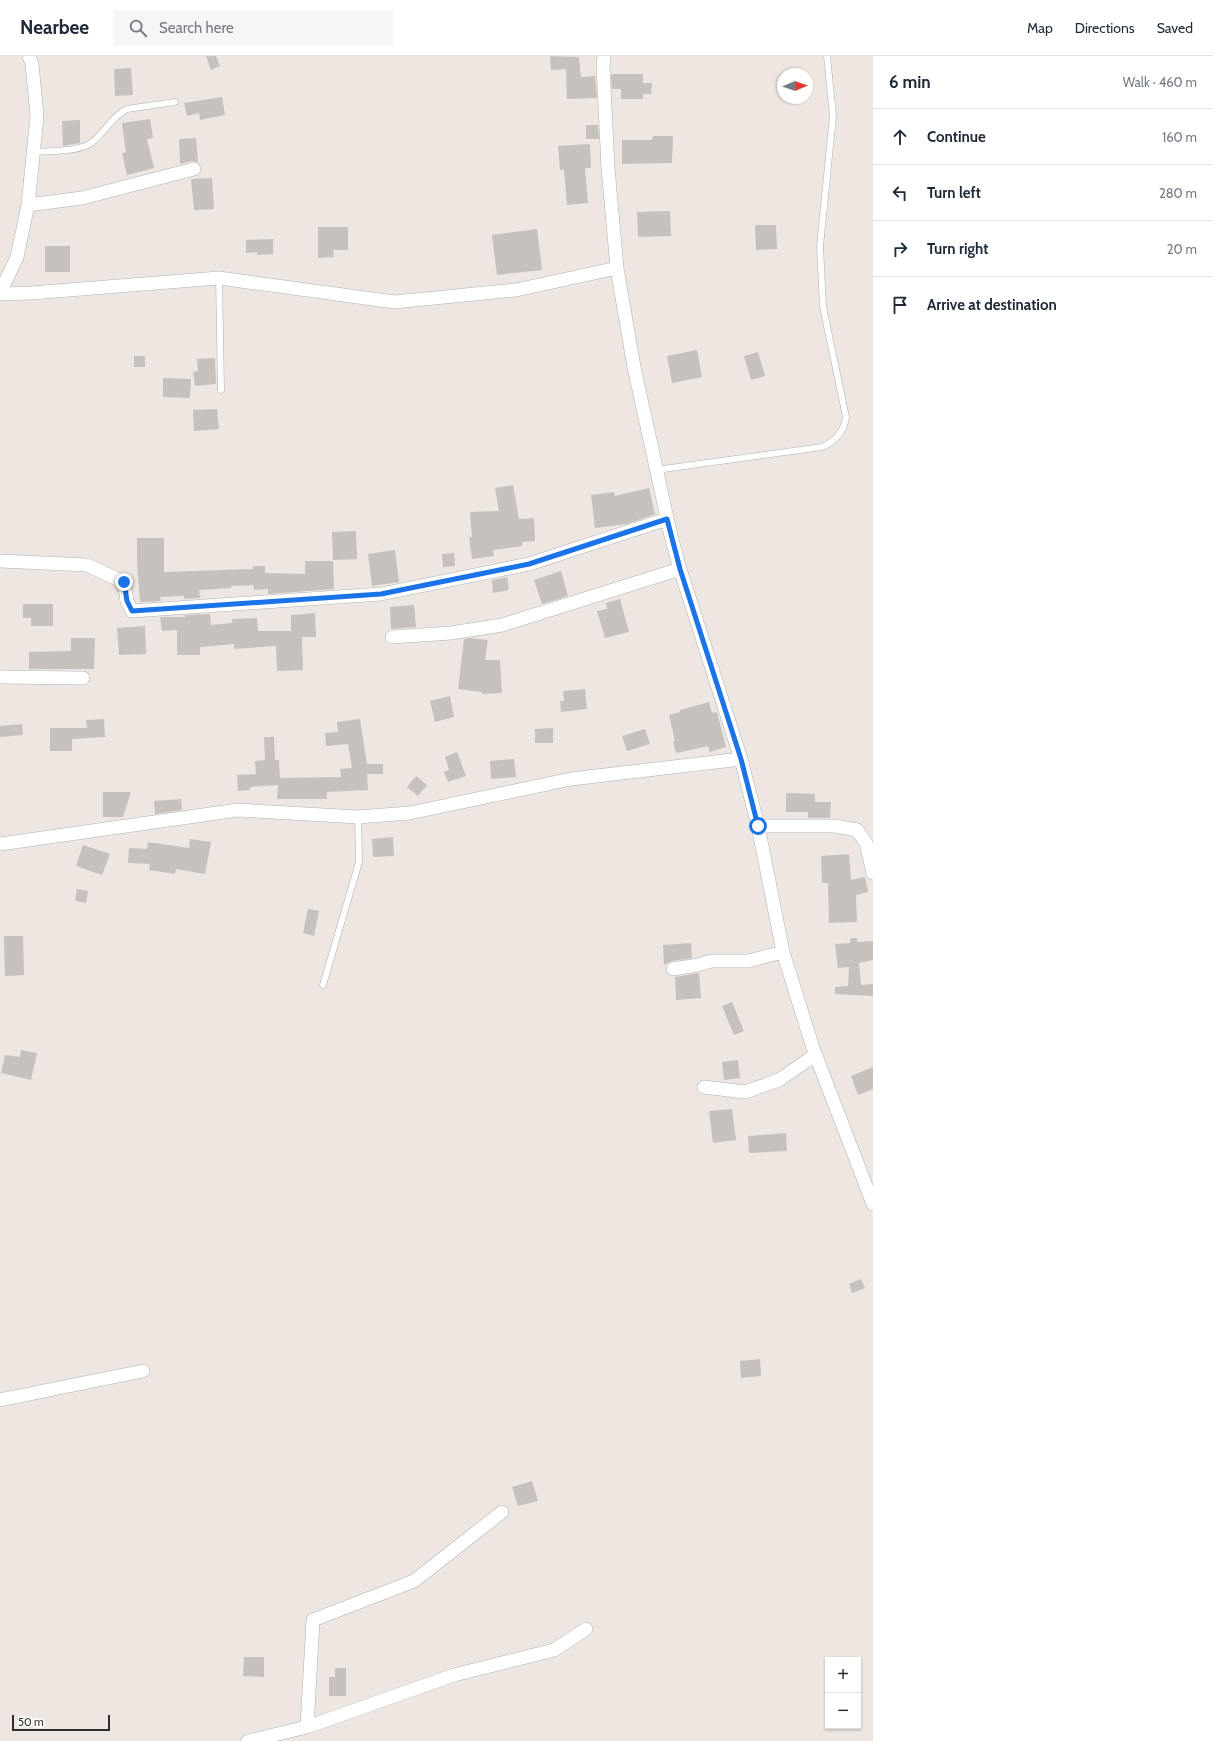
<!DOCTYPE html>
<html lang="en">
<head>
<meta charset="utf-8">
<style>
	body { margin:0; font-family:Cabin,sans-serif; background:#f6f6f7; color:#1f2937 }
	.controls { position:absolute; right:12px; bottom:12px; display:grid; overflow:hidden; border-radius:0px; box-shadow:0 1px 3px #0004 }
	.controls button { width:36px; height:36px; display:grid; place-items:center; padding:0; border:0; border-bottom:1px solid #e0e1e3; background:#fff; color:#1f2937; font:20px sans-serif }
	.compass { position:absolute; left:777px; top:12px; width:36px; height:36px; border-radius:50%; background:#fff; box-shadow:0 1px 3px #0004; rotate:88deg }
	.scale { position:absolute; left:12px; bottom:10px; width:98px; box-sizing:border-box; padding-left:4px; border:2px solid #2d2d2d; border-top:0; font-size:11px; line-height:14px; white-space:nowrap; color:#2d2d2d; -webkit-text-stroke:3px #fff; paint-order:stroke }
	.stop { position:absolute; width:12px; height:12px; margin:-9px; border:3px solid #1a73e8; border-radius:50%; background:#fff }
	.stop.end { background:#1a73e8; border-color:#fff; box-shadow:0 1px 4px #0008 }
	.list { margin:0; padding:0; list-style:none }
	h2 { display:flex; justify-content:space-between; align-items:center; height:52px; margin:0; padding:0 16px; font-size:17px }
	h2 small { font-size:13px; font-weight:400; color:#747a83 }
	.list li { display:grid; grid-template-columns:26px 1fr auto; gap:12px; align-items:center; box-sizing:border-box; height:56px; padding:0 16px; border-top:1px solid #e0e1e3 }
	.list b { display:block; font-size:15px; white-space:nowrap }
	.list em { font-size:13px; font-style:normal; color:#747a83 }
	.icon { flex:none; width:22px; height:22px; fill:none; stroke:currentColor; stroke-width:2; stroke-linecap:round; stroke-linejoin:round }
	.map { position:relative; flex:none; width:873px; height:1685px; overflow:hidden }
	header { display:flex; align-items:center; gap:24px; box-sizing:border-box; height:56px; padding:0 20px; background:#fff; border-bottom:1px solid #e0e1e3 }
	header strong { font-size:19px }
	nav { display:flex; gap:22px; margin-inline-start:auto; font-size:14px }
	.search { width:280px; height:36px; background:#f6f6f7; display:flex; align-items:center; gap:10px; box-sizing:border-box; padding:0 14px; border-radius:0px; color:#747a83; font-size:15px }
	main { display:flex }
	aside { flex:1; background:#fff }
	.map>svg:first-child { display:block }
	.building { fill:#c6c1bc }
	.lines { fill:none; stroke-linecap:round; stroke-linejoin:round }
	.lane-casing { stroke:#adb0b7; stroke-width:7 }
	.street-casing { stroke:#adb0b7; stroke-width:14 }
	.lane { stroke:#fff; stroke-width:6 }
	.street { stroke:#fff; stroke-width:13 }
	.route { stroke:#1a73e8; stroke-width:5 }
</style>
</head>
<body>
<header>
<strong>Nearbee</strong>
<div class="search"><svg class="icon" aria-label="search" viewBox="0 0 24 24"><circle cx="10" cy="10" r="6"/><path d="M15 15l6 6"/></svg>Search here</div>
<nav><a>Map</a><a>Directions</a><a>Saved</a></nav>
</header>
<main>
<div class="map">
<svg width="873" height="1685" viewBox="0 0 873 1685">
	<rect width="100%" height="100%" fill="#ede6e1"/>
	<path class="building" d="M206,0H216L220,10L211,14Z
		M550,0L579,1L581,21L595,20L597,42L567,43L566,13L551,14Z
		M131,12L133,39L115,40L114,13Z
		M614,18H643V27H652L651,38H643V43H621V33H612L611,19Z
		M222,41L225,59L200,64L199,57L187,60L184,47Z
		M150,63L153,82L147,83L154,112L127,119L122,97L126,96L122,67Z
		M80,64V87L63,90L62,65Z
		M586,69H598L599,83H586Z
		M653,80H673L672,107L622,108V84H652Z
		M196,82L198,106L192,105L180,108L179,83Z
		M590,88L591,112H585L588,147L567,149L564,114H560L558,90Z
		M212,122L214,153L194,154L191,123Z
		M670,155L671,180L638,181L637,156Z
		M755,169H776L777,193L756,194Z
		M318,171H348V194H333L334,201L318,202Z
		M537,173L542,214L497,219L492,179Z
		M273,183V198L257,199V196L246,197V184Z
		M45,190H70V216H45Z
		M697,294L702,321L672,327L667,300Z
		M758,296L765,320L751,324L744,300Z
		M134,300H145V311H134Z
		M215,302L216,328L195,330L193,316L198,315L197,303Z
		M163,322L191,323L190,342L163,341Z
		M217,353L219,373L194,375L193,354Z
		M513,429L519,463L534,462L535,485L522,486V490L493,494L494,500L472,503L469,481H472L470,456L499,455L495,432Z
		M649,432L655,458L627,468L595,472L591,439L614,436L615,440Z
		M356,475L357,503L333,504L332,476Z
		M137,482H164V516L253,513V510H265V517L305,518V505H333L334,533L268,538V533L254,534L253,529L231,530V532L199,534L200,542L184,543V540L160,541L161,545L140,546L137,508Z
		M395,494L399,526L372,530L368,498Z
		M454,497L455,510L443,511L442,498Z
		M561,515L568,540L542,548L534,524Z
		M507,521L509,534L493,537L492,524Z
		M620,543L629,576L605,582L597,555L607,553L606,547Z
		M23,548H53V570H31V562H23Z
		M414,549L416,571L391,573L390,551Z
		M315,557L316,581H302L303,614L277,615L276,590L234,593V588L200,591V599H177V574L162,575L160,561H185V559L210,558L211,569L232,567V563L257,562L258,575H291V559Z
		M145,570L146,598L119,599L117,572Z
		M71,582H95L94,613H29V596L71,595Z
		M470,582L488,584L485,604H500L502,637L482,638V636L458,633L464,583Z
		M585,633L587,653L561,656L560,645H564L563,635Z
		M450,640L454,661L435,666L430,645Z
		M709,646L712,657L717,656L726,691L710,696L708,690L676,697L673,685H675L669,659L680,656V654Z
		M104,663L105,681L72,683V695H50V672H87L86,664Z
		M360,663L367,708H383V718H367L368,734L327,736V743H277L278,729L250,731V734L238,735L237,719L256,718L255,705L265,704L264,681H274L275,704H279L280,722L341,721L340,713L352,712L348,688L326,690L325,677L338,676L337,666Z
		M22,668L23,679L0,681V670Z
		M553,672V687H535V673Z
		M645,673L650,688L627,695L622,680Z
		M457,696L466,720L448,726L444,716L449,714L445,701Z
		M514,703L516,721L491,723L490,705Z
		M416,720L427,729L418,740L407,731Z
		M103,736H131L123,761H103Z
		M786,737L815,738V746H831L830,762H808V756H786Z
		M181,743L182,754L155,758L154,745Z
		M393,781L394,800L373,801L372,783Z
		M190,783L211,786L205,818L176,813L175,818L149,814L150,808L128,807L129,792L147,793L148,786L189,792Z
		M83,789L110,798L102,819L76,810Z
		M849,798L851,824L865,821L868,836L856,839L857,866L829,867L828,827H822L821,800Z
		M77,833L88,835L86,847L75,845Z
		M308,853L319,855L314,880L303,877Z
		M4,880H23L24,919L5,920Z
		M851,882H857V886L873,885V904L859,907L861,929L873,928V940L835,938V931L848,930L849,911L838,912L835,888L850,887Z
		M691,887L692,902L672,905L664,909L663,889Z
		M699,917L701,942L676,944L675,921Z
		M732,946L744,975L734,979L722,950Z
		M21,994L37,997L31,1024L1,1017L5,999L20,1001Z
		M738,1004L740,1022L724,1024L722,1006Z
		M873,1011V1033L858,1039L851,1020Z
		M732,1053L736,1084L713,1087L709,1055Z
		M786,1077L787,1095L749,1097L748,1080Z
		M861,1223L865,1232L852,1237L849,1228Z
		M760,1303L761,1320L741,1322L740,1305Z
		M532,1425L538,1445L518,1450L512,1431Z
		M244,1601H264V1621L243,1620Z
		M335,1612H346V1640H329V1621H335Z"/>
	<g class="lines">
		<defs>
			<path id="lane" d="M33,96C49,95 78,96 91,87C105,77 111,61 127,53L175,46
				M219,222L221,334
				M656,414L822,391C836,385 844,376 846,361L823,251L820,190L833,60L827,0
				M323,929L359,806L358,761"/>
			<path id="street" d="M604,0L603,10L608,112L617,212L634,311L671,480L680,513L741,703L758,770L783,896L813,992L873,1148
				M28,149L82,142L194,113
				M0,237L17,201L28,149L37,60L32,8L29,0
				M0,238L31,237L219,222L394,246L516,234L617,212
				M0,505L87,509L124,526L127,545L132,555L381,538L529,508L667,463
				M392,581L451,577L502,569L680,513
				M0,621L83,622
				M758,770H835L857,774L866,787L873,817
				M0,788L238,754L358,761L410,757L571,723L741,703
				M673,913L698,909L711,905H748L783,896
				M704,1031L745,1036L779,1024L815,999
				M0,1344L143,1315
				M307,1671L454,1619L554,1594L586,1573
				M248,1685L307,1671L313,1564L414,1525L502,1456"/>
		</defs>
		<use href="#lane" class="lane-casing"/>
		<use href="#street" class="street-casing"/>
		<use href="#lane" class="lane"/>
		<use href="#street" class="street"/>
	</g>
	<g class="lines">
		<path class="route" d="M124,526L127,545L132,555L381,538L529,508L667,463L680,513L741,703L758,770"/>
	</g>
</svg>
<div class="controls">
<button>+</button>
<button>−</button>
</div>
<svg class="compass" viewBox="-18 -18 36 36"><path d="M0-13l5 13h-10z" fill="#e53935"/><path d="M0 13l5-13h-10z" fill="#747a83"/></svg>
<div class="scale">50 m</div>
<div class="stop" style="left:758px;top:770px"></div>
<div class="stop end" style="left:124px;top:526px"></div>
</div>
<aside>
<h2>6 min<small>Walk · 460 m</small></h2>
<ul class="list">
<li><svg class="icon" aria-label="ahead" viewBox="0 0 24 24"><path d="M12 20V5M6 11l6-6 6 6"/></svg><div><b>Continue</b></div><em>160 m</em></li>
<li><svg class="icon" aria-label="left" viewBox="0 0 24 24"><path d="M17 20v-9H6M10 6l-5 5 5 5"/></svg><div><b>Turn left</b></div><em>280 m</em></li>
<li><svg class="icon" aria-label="right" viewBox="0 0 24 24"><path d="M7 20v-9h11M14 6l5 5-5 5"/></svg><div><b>Turn right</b></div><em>20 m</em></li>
<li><svg class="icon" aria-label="arrive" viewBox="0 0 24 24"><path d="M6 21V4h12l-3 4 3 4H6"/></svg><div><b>Arrive at destination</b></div></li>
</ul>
</aside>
</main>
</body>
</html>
